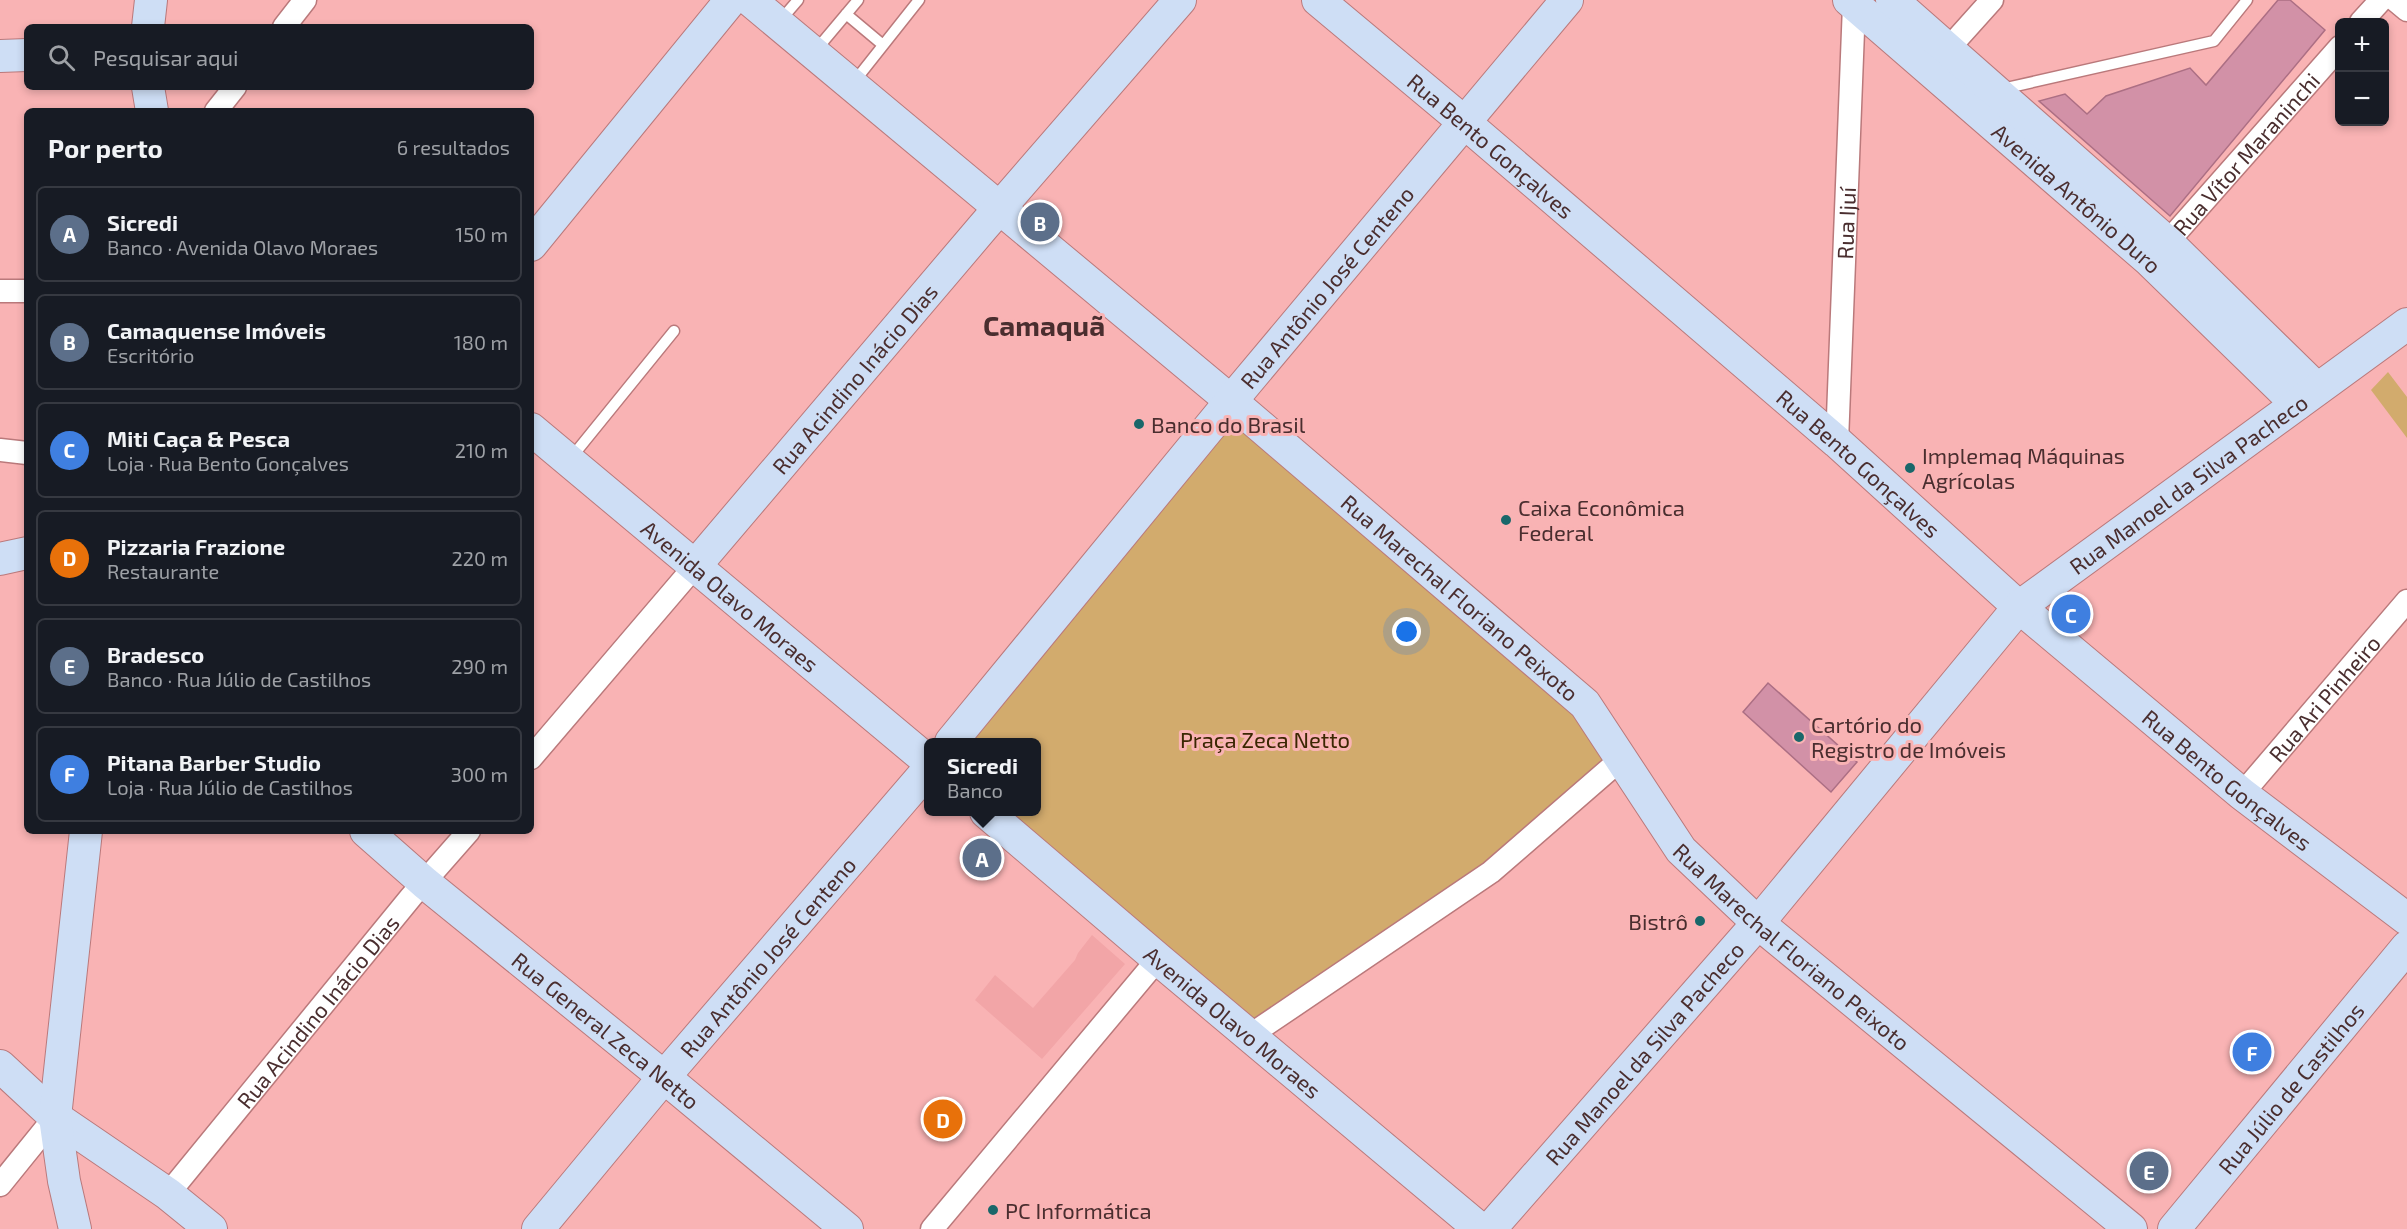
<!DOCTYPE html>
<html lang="pt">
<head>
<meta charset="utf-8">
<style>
	body { margin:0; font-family:"Exo 2",sans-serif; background:#242831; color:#f1f3f6 }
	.controls { position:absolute; right:18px; top:18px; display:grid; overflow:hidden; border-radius:9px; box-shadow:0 3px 9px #0003 }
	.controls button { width:54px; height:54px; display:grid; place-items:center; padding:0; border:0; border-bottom:2px solid #363941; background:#171b24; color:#f1f3f6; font:30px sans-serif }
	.you { position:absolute; left:1407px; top:632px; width:21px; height:21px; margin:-15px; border:4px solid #fff; border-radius:50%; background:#1a73e8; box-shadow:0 0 0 9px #1a73e833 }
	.badge { display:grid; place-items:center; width:39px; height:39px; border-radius:50%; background:#90b4b7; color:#fff; font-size:20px; font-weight:700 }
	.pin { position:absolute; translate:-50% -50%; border:3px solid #fff; box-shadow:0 2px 6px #0006 }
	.popup { position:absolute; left:924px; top:738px; width:117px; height:78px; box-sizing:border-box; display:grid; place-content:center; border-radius:9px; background:#171b24; filter:drop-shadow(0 2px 4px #0005); font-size:20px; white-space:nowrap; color:#9ea1a6 }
	.popup b { font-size:22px; color:#f1f3f6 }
	.popup::after { content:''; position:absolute; left:50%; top:100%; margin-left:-12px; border:12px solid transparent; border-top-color:#171b24 }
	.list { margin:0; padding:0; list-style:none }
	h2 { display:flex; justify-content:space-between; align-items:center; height:78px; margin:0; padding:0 24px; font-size:26px }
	h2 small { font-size:20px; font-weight:400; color:#9ea1a6 }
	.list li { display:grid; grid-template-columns:39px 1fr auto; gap:18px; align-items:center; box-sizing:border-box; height:96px; margin:0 12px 12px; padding:0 12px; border:2px solid #363941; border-radius:9px }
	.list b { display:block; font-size:22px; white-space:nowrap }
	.list p { margin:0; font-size:20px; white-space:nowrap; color:#9ea1a6 }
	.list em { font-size:20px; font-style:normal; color:#9ea1a6 }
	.icon { flex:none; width:33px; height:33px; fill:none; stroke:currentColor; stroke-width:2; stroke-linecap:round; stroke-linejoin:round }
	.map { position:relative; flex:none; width:2407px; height:1229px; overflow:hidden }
	.search { position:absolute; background:#171b24; box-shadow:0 3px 9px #0003; left:24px; top:24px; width:510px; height:66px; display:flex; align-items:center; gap:15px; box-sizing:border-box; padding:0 21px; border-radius:9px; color:#9ea1a6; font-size:22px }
	.panel { position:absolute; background:#171b24; box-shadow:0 3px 9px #0003; left:24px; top:108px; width:510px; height:726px; border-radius:9px }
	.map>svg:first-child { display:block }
	.built { fill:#f2a5a7 }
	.green { fill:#d2ab6d }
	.building { fill:#d291a7; stroke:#ac6f84; stroke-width:1.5 }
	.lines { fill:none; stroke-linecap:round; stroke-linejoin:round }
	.lane-casing { stroke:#ba797b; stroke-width:13 }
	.street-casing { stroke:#ba797b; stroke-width:25 }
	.secondary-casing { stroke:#ba797b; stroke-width:34 }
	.lane { stroke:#fff; stroke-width:10 }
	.street { stroke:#fff; stroke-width:22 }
	.secondary { stroke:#cedef5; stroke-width:32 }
	.poi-dot { fill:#19676a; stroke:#f9b3b4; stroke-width:2 }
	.labels { text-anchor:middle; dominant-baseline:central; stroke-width:6; stroke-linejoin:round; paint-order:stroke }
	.street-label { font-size:22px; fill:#4a2e2f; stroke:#f9b3b4 }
	.poi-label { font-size:22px; fill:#4a2e2f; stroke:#f9b3b4; text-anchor:start }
	.park-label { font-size:22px; fill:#3b2702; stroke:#f9b3b4 }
	.district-label { font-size:28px; font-weight:bold; fill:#4a2e2f; stroke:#f9b3b4 }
</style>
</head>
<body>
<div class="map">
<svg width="2407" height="1229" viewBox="0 0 2407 1229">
	<rect width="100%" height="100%" fill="#f9b3b4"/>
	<path class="built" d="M1092,935L1125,964L1042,1059L975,1000L995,975L1033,1008L1075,960L1078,953Z"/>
	<path class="green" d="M2388,372L2407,397V438L2371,390Z
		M1232,412L1581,711L1611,757L1483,867L1261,1028L994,812H1036V742H957Z"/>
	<path class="building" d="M2278,0H2290L2325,30L2170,216L2039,101L2065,94L2087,114L2106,96L2190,68L2206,85Z
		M1768,683L1857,762L1831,792L1743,712Z"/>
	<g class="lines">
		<defs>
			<path id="lane" d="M846,14L883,45
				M779,22L798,0
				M816,50L858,0
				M854,82L919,0
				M2002,89L2214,41L2247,0
				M571,458L674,331"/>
			<g id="street">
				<path d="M2395,0L2407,10"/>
				<path d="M2361,22L2381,0"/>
				<path d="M284,27L305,0"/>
				<path d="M1939,59L1992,0"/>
				<path d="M216,111L235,87"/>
				<path id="s1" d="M2157,254L2340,47"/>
				<path d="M0,291H27"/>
				<path id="s2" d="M1837,442L1854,5"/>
				<path d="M0,450L27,453"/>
				<path d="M531,758L695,566"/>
				<path id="s3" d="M2242,794L2407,601"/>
				<path d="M1249,1036L1491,872L1620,760"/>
				<path d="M0,1185L55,1117"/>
				<path id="s4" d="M168,1194L411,897L469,831"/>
				<path d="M932,1229L1158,959"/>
			</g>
			<g id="secondary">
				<path id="s5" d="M750,0L1231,401L1585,704L1681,850L1758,923L2131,1229"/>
				<path id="s6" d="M1318,0L1464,122L1837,442L2019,607L2242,794L2407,919"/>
				<path id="s7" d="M1849,0L2150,261L2297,404"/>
				<path d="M1892,0L2167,242L2317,389"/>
				<path d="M148,27L151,0"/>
				<path d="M0,56L27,55"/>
				<path d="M148,87L152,111"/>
				<path d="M531,245L731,0"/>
				<path id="s8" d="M531,429L928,761"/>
				<path d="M0,559L27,553"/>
				<path id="s9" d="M695,566L983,227L1180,0"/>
				<path id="s10" d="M951,742L1231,401L1567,0"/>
				<path id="s11" d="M986,812L1158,959L1480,1229"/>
				<path id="s12" d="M366,831L425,883L664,1077L847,1229"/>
				<path d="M0,1066L55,1117L168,1194L211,1229"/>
				<path d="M75,1229L64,1181L55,1117L86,831"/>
				<path id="s13" d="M538,1229L664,1077L928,770"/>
				<path id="s14" d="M1490,1229L1758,923L2019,607L2407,324"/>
				<path id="s15" d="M2174,1229L2407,947"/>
			</g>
		</defs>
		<use href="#lane" class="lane-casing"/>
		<use href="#street" class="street-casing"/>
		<use href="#secondary" class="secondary-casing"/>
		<use href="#lane" class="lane"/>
		<use href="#street" class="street"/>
		<use href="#secondary" class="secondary"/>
	</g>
	<g class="poi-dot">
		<circle cx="1139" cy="424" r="6"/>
		<circle cx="1910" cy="468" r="6"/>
		<circle cx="1506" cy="520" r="6"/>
		<circle cx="1799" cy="737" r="6"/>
		<circle cx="1700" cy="921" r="6"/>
		<circle cx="993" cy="1210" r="6"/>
	</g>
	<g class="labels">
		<g class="street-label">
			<text stroke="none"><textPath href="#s6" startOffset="226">Rua Bento Gonçalves</textPath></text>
			<text stroke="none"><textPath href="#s1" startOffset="134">Rua Vítor Maraninchi</textPath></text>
			<text stroke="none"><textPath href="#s7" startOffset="302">Avenida Antônio Duro</textPath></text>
			<text stroke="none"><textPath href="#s2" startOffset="219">Rua Ijuí</textPath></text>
			<text stroke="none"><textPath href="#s10" startOffset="590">Rua Antônio José Centeno</textPath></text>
			<text stroke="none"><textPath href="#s9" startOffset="246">Rua Acindino Inácio Dias</textPath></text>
			<text stroke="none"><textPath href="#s6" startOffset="712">Rua Bento Gonçalves</textPath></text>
			<text stroke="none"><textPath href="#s14" startOffset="1026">Rua Manoel da Silva Pacheco</textPath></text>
			<text stroke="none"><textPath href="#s8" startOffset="260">Avenida Olavo Moraes</textPath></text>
			<text stroke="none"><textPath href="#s5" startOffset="928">Rua Marechal Floriano Peixoto</textPath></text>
			<text stroke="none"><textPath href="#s3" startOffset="126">Rua Ari Pinheiro</textPath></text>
			<text stroke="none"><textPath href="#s6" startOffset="1198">Rua Bento Gonçalves</textPath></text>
			<text stroke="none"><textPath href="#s5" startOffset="1414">Rua Marechal Floriano Peixoto</textPath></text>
			<text stroke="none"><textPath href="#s13" startOffset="356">Rua Antônio José Centeno</textPath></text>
			<text stroke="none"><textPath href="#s4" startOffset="236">Rua Acindino Inácio Dias</textPath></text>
			<text stroke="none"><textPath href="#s11" startOffset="324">Avenida Olavo Moraes</textPath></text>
			<text stroke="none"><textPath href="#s12" startOffset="312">Rua General Zeca Netto</textPath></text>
			<text stroke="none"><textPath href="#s14" startOffset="234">Rua Manoel da Silva Pacheco</textPath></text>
			<text stroke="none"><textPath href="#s15" startOffset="183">Rua Júlio de Castilhos</textPath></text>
		</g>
		<g class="poi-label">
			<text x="1151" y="424">Banco do Brasil</text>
			<text x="1922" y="455">Implemaq Máquinas<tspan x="1922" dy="25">Agrícolas</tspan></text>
			<text x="1518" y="507">Caixa Econômica<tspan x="1518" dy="25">Federal</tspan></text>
			<text x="1811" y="724">Cartório do<tspan x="1811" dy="25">Registro de Imóveis</tspan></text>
			<text x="1688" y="921" text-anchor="end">Bistrô</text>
			<text x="1005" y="1210">PC Informática</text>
		</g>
		<g class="park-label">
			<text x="1265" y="739">Praça Zeca Netto</text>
		</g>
		<g class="district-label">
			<text x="1044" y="325">Camaquã</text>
		</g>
	</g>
</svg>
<div class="controls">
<button>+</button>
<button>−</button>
</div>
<div class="you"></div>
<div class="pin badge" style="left:982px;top:858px;background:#5c6f8a">A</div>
<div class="popup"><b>Sicredi</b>Banco</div>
<div class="pin badge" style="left:1040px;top:222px;background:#5c6f8a">B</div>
<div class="pin badge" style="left:2071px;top:614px;background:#3f7fe0">C</div>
<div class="pin badge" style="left:943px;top:1119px;background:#e8710a">D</div>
<div class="pin badge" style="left:2149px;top:1171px;background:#5c6f8a">E</div>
<div class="pin badge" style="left:2252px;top:1052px;background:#3f7fe0">F</div>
<div class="search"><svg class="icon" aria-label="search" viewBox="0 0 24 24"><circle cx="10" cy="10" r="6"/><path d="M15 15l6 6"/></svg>Pesquisar aqui</div>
<section class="panel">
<h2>Por perto<small>6 resultados</small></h2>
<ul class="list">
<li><span class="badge" style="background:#5c6f8a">A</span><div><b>Sicredi</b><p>Banco · Avenida Olavo Moraes</p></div><em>150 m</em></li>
<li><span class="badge" style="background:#5c6f8a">B</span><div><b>Camaquense Imóveis</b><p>Escritório</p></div><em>180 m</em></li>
<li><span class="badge" style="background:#3f7fe0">C</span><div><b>Miti Caça &amp; Pesca</b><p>Loja · Rua Bento Gonçalves</p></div><em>210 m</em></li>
<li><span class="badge" style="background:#e8710a">D</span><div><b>Pizzaria Frazione</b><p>Restaurante</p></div><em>220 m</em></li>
<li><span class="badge" style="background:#5c6f8a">E</span><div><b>Bradesco</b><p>Banco · Rua Júlio de Castilhos</p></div><em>290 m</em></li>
<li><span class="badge" style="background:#3f7fe0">F</span><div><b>Pitana Barber Studio</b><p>Loja · Rua Júlio de Castilhos</p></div><em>300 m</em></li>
</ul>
</section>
</div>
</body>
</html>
